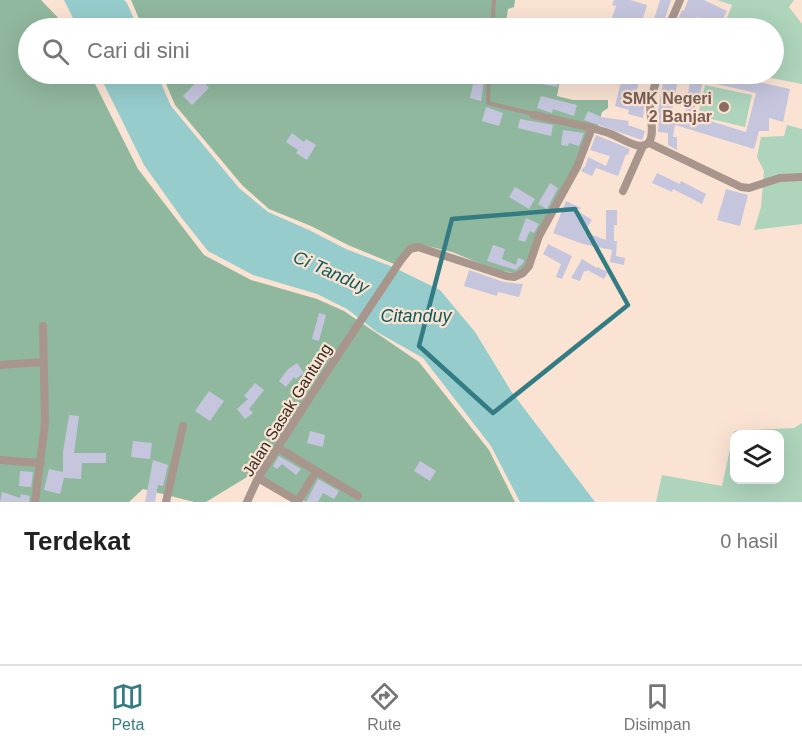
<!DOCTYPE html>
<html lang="id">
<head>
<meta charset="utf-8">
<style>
	body { margin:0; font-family:Helvetica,sans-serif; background:#f6f6f6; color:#222 }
	.controls { position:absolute; right:18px; bottom:18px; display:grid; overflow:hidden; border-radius:12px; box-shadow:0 6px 24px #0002 }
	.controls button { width:54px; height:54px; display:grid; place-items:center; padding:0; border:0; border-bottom:2px solid #e0e0e0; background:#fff; color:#222; font:30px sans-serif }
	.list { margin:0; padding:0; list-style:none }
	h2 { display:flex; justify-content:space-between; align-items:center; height:78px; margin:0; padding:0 24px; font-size:26px }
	h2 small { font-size:20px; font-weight:400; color:#767676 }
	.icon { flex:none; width:33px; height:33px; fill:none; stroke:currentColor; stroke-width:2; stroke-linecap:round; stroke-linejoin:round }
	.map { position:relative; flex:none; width:802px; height:502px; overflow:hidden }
	.search { position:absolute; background:#fff; box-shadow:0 6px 24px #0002; left:18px; right:18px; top:18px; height:66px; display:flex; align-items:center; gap:15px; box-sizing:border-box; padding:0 21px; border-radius:33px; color:#767676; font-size:22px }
	.sheet { height:162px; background:#fff }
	nav { display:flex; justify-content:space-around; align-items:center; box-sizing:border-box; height:84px; border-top:2px solid #e0e0e0; background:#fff; font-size:16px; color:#767676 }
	nav a { display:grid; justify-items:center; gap:3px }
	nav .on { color:#347c83 }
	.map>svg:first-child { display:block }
	.green { fill:#aed4bc; fill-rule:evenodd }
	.forest { fill:#90b89e }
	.water { fill:#96cdcc }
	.building { fill:#c5c6de; fill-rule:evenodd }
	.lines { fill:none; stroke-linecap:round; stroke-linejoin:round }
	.lane { stroke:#a8968d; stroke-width:4 }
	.street { stroke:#a8968d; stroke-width:8 }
	.marked { fill:none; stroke:#347c83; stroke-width:4.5; stroke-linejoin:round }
	.education-dot { fill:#8d6e63; stroke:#fae3d3; stroke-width:2 }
	.labels { text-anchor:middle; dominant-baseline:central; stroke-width:4.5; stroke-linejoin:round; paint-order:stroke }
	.education-label { font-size:16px; font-weight:bold; fill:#785e54; stroke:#fae3d3; text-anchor:end }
	.street-label { font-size:16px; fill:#332b25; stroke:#fae3d3 }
	.water-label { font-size:18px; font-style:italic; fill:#0e5b5c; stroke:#fae3d3 }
</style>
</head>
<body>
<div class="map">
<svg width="802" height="502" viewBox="0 0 802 502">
	<rect width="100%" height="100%" fill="#fae3d3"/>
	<path class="green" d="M717,0H794L789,7L802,24V84L750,74H774V28H723L732,5Z
		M705,85L752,95L745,127L698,116Z
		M787,125L802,129V224L754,230L761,207L764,171L757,157L761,137L784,136Z
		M802,423V502H656L662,475L722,486L734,431L794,428ZM734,434H780V480H734Z"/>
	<path class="forest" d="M0,0H41L65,25L67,28H28V74H90L138,169L204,255L251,280L317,299L344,311L419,362L489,450L515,502H306L252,474L206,502H194L143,489L129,502H0Z
		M131,0H515L514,7L508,9L505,28H143Z
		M162,74H561L557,96L573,100H608V108L602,112L598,127L590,126L575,166L527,264L523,270L514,273L496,270L452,252L419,244L399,257L394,264L348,245L311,226L269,209L242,185L175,105Z"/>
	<path class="water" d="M64,0H124L127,3L138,28H78Z
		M99,74H157L171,106L239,188L268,212L309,230L346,249L393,267L440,290L475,332L511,391L595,502H520L491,446L423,358L377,332L347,309L317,294L253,275L208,251L181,217L144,165Z"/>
	<path class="building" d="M614,0H630L647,5L643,18L651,21L649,28H617L618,24L611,21L616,6L612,5Z
		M660,0H671L664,22L654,19Z
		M688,0H704L727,11L719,27L697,17L695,27L677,22L682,10L684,11Z
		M477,74H485L481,101L470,98L473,84L476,85Z
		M533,74H560L557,87L531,82Z
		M625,74H638L636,81L639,82L635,97L645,100L643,118L628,114L629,110L615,106L622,78L624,79Z
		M665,74H679L670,120L684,122L691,74H723L790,89L783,122L769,118V131H759L754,149L675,125L673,137H677V150L668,145V133L658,132L659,115L657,114ZM703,81L756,93L746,132L694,116L696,98L699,99Z
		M200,78L209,88L192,105L183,96Z
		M541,96L577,105L574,116L553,109L552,113L537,108Z
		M486,107L503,113L499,126L482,121Z
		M588,111L601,117L629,121L628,125L645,131L642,140L584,120Z
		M520,119L553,125L551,136L518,128Z
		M563,130L584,133L579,146L569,143L568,146L561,145Z
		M292,133L304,142L306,139L316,145L307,160L296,153L298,150L286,142Z
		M596,135L630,149L628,155L626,154L618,176L596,168L592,176L581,171L584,167H585L588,157L606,166L610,156L590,150Z
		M657,173L680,184L681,181L706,194L702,204L673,189L672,192L652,183Z
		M550,183L558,188L547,209L538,204Z
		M515,187L535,199L529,209L509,197Z
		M726,189L748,195L740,226L717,220Z
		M566,201L581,208L580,209H575L592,220L584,232L606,240V210H617V225H614V241H617L616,256L625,258L624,265L610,262L612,250L583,244L553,233Z
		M526,218L539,224L534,233L530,231L525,242L518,240Z
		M548,244L572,256L562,279L556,277L561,264L543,254Z
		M493,245L505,249L502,259L516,265L518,258L524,260L523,263L516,270L487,261Z
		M582,259L597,268V267L608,272L604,279L587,270L586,272L584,271L580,281L571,278Z
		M469,270L504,282L523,284L519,297L498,292L497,296L464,286Z
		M319,313L326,315L319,341L312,339Z
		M297,363L304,373L296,379L294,377L286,387L279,381L288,369Z
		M255,383L264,390L249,409L253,413L245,419L237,409L248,399L244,396Z
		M209,391L224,401L210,421L195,411Z
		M69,415L79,416L74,453H106V463H82L81,479L64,478L60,494L44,490L49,469L63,472V452Z
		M310,431L325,435L323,447L307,443Z
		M133,441L152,443L150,459L131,457Z
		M279,456L301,469L296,475L282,464L277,469L273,466Z
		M153,460L168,465L163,486L158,485L155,502H145Z
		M420,461L436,471L430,481L414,471Z
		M20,471L33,472L31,487L19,486Z
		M318,479L339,491L334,499L323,493L318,502H306Z
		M2,492L20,498L21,494L30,496L29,502H0Z"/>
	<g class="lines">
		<path class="lane" d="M492,28L494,0
			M489,74L488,103L533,114"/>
		<path class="street" d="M668,28L680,0
			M534,115C559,121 586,125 611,134C620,137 641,153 649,142C655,134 650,115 650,105C651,95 656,84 658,74
			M649,143L741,187L749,188L780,178L802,177
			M623,191L643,146
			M0,365L44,362
			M278,448L358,496
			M0,460L41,463
			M258,478L299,502
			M298,501L316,471
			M35,502L45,423L43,326
			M166,502L183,426
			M247,502L258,478L308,400L401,260L410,249L418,247L506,276L514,277L523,273L529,266L539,236L577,167L592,128"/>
	</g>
	<path class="marked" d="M575,209L628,305L493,413L419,346L452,219Z"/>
	<circle class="education-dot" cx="724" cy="107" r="6"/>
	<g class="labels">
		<g class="education-label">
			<text x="712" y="98">SMK Negeri<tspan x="712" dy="18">2 Banjar</tspan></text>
		</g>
		<g class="street-label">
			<text transform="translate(287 410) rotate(-58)">Jalan Sasak Gantung</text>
		</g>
		<g class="water-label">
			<text transform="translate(331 272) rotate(24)">Ci Tanduy</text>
			<text x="416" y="316">Citanduy</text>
		</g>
	</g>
</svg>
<div class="controls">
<button><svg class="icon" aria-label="layers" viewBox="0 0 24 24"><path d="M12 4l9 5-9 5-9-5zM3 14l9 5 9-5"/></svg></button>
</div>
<div class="search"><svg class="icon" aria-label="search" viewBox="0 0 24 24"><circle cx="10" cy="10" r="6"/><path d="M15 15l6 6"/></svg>Cari di sini</div>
</div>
<section class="sheet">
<h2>Terdekat<small>0 hasil</small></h2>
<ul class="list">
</ul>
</section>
<nav>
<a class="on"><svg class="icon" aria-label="map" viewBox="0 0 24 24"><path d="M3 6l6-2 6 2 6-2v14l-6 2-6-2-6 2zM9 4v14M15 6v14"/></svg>Peta</a>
<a><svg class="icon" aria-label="directions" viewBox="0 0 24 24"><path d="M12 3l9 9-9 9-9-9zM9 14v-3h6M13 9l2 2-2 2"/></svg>Rute</a>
<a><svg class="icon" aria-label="saved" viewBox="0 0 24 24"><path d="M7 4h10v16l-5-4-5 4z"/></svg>Disimpan</a>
</nav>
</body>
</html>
